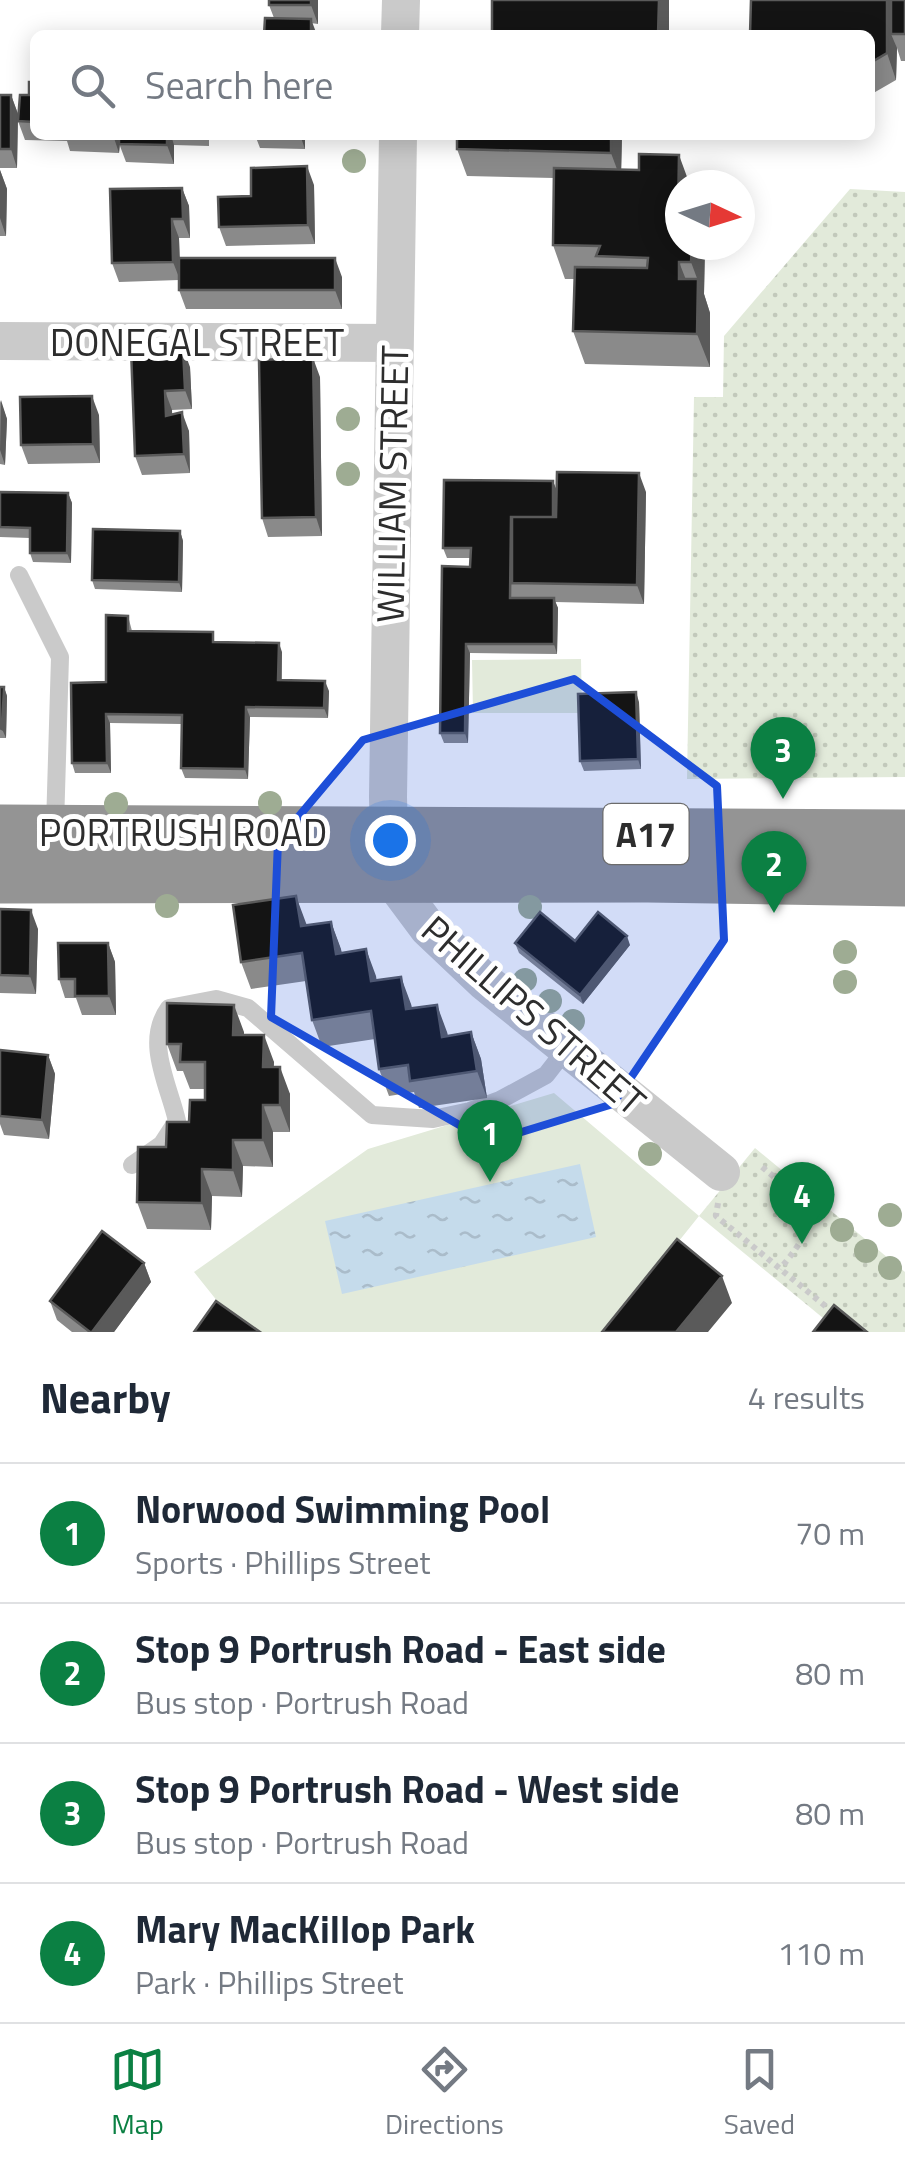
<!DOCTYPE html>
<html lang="en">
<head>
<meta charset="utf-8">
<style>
	body { margin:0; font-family:"Titillium Web",sans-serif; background:#f2f2f3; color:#1f2937 }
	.compass { position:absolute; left:665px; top:170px; width:90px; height:90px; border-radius:50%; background:#fff; box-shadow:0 5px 25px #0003; rotate:94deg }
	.you { position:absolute; left:390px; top:840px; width:35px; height:35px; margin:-25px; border:8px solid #fff; border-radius:50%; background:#1a73e8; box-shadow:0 0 0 15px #1a73e833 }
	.badge { display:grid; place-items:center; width:65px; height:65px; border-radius:50%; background:#0b8043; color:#fff; font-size:32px; font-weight:700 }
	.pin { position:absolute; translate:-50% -82px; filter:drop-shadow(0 2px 5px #0008) }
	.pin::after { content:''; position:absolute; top:52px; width:35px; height:30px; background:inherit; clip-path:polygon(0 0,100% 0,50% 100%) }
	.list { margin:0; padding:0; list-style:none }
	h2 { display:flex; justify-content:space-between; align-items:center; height:130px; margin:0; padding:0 40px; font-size:42px }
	h2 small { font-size:32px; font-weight:400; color:#747a83 }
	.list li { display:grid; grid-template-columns:65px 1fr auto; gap:30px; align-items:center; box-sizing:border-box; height:140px; padding:0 40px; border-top:2px solid #e0e1e3 }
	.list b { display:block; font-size:38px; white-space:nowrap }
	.list p { margin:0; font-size:32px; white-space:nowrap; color:#747a83 }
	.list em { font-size:32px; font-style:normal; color:#747a83 }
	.icon { flex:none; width:55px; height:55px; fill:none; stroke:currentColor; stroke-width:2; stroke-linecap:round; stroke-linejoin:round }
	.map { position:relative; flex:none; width:905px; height:1332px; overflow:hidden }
	.search { position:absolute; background:#fff; box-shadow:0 5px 25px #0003; left:30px; right:30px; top:30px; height:110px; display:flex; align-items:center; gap:25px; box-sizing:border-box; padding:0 35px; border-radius:15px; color:#747a83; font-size:38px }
	.sheet { height:690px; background:#fff }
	nav { display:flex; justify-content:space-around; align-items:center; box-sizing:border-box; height:140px; border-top:2px solid #e0e1e3; background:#fff; font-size:28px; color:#747a83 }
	nav a { display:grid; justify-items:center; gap:5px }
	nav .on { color:#0b8043 }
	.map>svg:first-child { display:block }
	.grass { fill:url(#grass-dots) }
	.pitch { fill:#e2eada }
	.water { fill:url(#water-ripples) }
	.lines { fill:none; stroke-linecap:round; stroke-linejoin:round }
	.path { stroke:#cacaca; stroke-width:6; stroke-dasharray:5 5; stroke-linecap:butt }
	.lane { stroke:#cacaca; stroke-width:18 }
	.street { stroke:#cacaca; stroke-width:38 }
	.highway { stroke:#949494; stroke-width:55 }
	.tree { fill:#9eac93 }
	.wall { fill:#8a8a8a }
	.shaded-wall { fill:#5a5a5a }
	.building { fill:#141414; stroke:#5a5a5a; stroke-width:2.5 }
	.marked { fill:#1d4ed8; fill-opacity:0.2; stroke:#1d4ed8; stroke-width:8; stroke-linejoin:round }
	.labels { text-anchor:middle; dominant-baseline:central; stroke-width:10; stroke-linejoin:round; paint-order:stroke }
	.shield { fill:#fff; stroke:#6c6c6c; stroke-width:2.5 }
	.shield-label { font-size:35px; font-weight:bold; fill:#2d2d2d }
	.street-label { font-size:38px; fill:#2d2d2d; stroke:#fff }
</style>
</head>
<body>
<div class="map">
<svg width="905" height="1332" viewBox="0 0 905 1332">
	<defs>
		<pattern id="grass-dots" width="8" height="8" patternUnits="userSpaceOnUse" patternTransform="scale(2.5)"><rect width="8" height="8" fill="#e2eada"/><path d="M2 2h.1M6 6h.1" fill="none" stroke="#c2c9bb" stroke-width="1.8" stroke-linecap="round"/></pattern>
		<pattern id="water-ripples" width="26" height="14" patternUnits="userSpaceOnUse" patternTransform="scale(2.5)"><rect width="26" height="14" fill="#c5dbeb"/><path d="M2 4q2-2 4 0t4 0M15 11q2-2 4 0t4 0" fill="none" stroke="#aabcca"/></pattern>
	</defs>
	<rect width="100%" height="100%" fill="#fff"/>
	<path class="grass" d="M850,189L905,192V777L687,779L694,397H723L724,336Z
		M755,1148L905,1272V1332H840L699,1216Z"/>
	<path class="pitch" d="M581,659L582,713H473L472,660Z
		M554,1093L699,1216L606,1332H242L194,1272L368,1149Z"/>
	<path class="water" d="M580,1164L596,1237L342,1294L325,1221Z"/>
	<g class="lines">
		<path class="path" d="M762,1167C813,1209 827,1212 780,1269
			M718,1203L716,1216L835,1314"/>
		<path class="lane" d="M19,575L60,657L55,826
			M132,1165L162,1144L177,1121C169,1085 144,1042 169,1008L216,999L248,1008L372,1115L433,1119L470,1111L500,1100L546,1075L567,1048"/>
		<path class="street" d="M400,35L401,0
			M398,135L388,797L390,877L428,928L485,982L721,1172
			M0,341L393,343"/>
		<path class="highway" d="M0,832L905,837
			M0,876L647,875L905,879"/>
	</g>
	<g class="tree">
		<circle cx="354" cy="161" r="12"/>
		<circle cx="348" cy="419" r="12"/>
		<circle cx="348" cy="474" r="12"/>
		<circle cx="270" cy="803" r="12"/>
		<circle cx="116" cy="804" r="12"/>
		<circle cx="167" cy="906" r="12"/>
		<circle cx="530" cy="907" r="12"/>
		<circle cx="845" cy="952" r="12"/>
		<circle cx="525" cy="980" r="12"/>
		<circle cx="845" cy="982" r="12"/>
		<circle cx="550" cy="1001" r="12"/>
		<circle cx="573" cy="1021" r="12"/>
		<circle cx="650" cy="1154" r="12"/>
		<circle cx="890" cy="1215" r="12"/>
		<circle cx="842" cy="1230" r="12"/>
		<circle cx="866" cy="1251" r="12"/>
		<circle cx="890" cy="1268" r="12"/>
	</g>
	<path class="wall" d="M269,0H318V24L274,18L269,5Z
		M751,0H905V61H901L897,48L896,80L870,95V35Z
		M35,82V135H209V146L174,145V164L126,162L120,146L119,153L70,151L67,141L25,140L18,121Z
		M0,95H11L18,114L17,168H0Z
		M255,135H315V138H305V149L260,148Z
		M450,135H622L621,170L680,245H705L704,294L710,313V367L585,364L573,331L574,279H565L553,245L554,178L467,176L457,149V140H452Z
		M0,170L7,189L6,236H0Z
		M314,185L315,244L226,246L219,227Z
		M182,188L189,206L190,238H179L180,258L342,277V309H186L179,290V280L119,282L112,263Z
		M131,349L190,367L192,409L172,410V415L189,431L190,473L142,475L135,456Z
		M320,377L322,536L268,537L262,518Z
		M0,400L7,419L5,465L0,464Z
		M99,415L100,463L28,464L21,445Z
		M553,481L556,490L646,492L644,604L555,602L558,608L557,654L470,653L468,743H444L440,733L471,558H447L443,548Z
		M0,492L68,493L72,503L71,563L33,562L30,553V538L0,537V545Z
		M180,531L183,541L182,592L95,589L92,580Z
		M128,616L132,631L282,652V680L329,691L328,718L250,717L248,779L185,778L181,768L182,724L110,723L111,773H75L72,763L106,682Z
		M0,687H4L7,696L6,738H0Z
		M639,702L641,769L584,771L580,761Z
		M0,909L38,929L36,994L0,993Z
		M331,922L342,953L366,949L376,980L411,1004L412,1008L447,1032L448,1036L471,1032L481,1059L487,1098L419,1108L414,1092L389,1096L379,1069L375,1039L322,1047L312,1020L306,981L251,989L241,962L306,923L307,925Z
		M575,941L630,945L583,1004L519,953L515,943Z
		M108,943L115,962L116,1015H82L76,998H65L59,979Z
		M244,1032V1035L274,1062L273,1067L290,1094V1132H273V1167L243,1166L242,1197L212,1196L211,1230L147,1229L137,1202L166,1147L189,1122L205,1100V1089H190L183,1071H177L167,1044Z
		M0,1050L48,1055L55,1074L49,1139L4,1135L0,1124Z
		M144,1263L151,1282L114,1332H72L57,1320L50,1301Z"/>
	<path class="shaded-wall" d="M311,0H318V24L311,5Z
		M659,0H669V35H658Z
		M887,0H890L897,18L891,34L897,48L896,80L887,53Z
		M311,19L317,35H311Z
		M11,95L18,114L17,168L11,149Z
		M113,135H120L119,153Z
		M167,135H171L174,145V164L167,145Z
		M300,135H304L305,138V149Z
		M611,135H622L621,180L611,153Z
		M679,155L690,185H680V217L678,212Z
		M307,166L314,185L315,244L308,225Z
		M0,170L7,189L6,236L0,218Z
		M182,188L189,206L190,238L183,219Z
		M172,219L179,238L180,280L173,262Z
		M692,245L705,246L704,294L710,313V367L697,334L698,281L691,262Z
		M335,258L342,277V309L335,290Z
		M679,262L692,295L679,279Z
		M183,348L190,367L192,409L185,390Z
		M313,358L320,377L322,536L316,517Z
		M165,391L172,410L173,435L166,416Z
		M92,396L99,415L100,463L93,444Z
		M1,400L7,419L5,465L0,450Z
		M182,412L189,431L190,473L184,454Z
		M639,473L646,492L644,604L637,585Z
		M553,481L557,491L556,528L553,518Z
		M68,493L72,503L71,563L67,553Z
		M180,531L183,541L182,592L179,582Z
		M554,598L558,608L557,654L554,644Z
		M279,643L282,652L281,690L278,680Z
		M466,644L470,653L468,743L465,733Z
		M325,681L329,691L328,718L324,708Z
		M4,687L7,696L6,738L2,729Z
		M636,692L639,702L641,769L638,759Z
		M246,707L250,717L248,779L245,769Z
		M106,714L110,723L111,773L107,763Z
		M296,896L306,923L310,953L301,926Z
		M31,910L38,929L36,994L30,976Z
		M331,922L341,949L346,981L336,954Z
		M627,936L630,945L583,1004L580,995Z
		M108,943L115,962L116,1015L109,996Z
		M366,949L376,976L381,1008L371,981Z
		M401,977L411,1004L416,1036L406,1009Z
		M234,1005L244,1032L243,1062L233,1035Z
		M437,1005L447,1032L452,1064L442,1037Z
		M471,1032L481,1059L487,1098L477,1071Z
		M264,1035L274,1062L273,1094L263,1067Z
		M48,1055L55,1074L49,1139L42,1120Z
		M280,1067L290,1094V1132L280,1105Z
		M263,1105L273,1132V1167L263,1140Z
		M233,1140L243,1166L242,1197L233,1170Z
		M202,1169L212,1196L211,1230L202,1203Z
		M144,1263L151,1282L114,1332H92Z
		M722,1276L732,1303L708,1332H676Z"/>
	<path class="building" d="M269,0H311V5H269Z
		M492,0H659L658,35H492Z
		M751,0H887V53L870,63V35H750Z
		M891,0H905V34H891Z
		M265,18L311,19V35H264Z
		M29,82H35V122L18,121L20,95H29Z
		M0,95H11V149H0Z
		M119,135H167V145L119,144Z
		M457,135H611V153L457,149Z
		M639,154L679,155L678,212H680V245H692L691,262H679V279H698L697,334L573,331L575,267L647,268L648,258L596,256L600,246L553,245L554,168L639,170Z
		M307,166L308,225L219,227L218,197L251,196V168Z
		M182,188L183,219H172L173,262L112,263L110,189Z
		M179,258H335V290H179Z
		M183,348L185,390L165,391L166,416L182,412L184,454L135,456L131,349Z
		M313,358L316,517L262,518L259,360Z
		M92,396L93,444L21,445L20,397Z
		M557,472L639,473L637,585L512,583V517H556Z
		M444,480L553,481V517H511L510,598H554V644H466L465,733H440L442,566L470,567L471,548H443Z
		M0,492L68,493L67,553H30V528L0,527Z
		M93,529L180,531L179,582L92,580Z
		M106,615L128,616V631L213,632V642L279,643L278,680L325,681L324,708L246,707L245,769L181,768L182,715L106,714L107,763H72L71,683L106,682Z
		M0,687H4L2,729L0,728Z
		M636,692L638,759L580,761L578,694Z
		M296,896L301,926L331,922L336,954L366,949L371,981L401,977L406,1009L437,1005L442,1037L471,1032L477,1071L410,1081L408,1065L379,1069L371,1011L312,1020L302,953L241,962L233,905Z
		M0,909L31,910L30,976L0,975Z
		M540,912L575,941L598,912L627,936L580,995L515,943Z
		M58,943H108L109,996H75V979H59Z
		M167,1003L234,1005L233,1035H264L263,1067H280V1105H263V1140H233V1170L202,1169V1203L137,1202L138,1147H166L167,1122H189L190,1100H205V1062H180L181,1044H167Z
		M0,1050L48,1055L42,1120L0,1116Z
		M102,1231L144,1263L92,1332H90L50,1301Z
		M677,1239L722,1276L676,1332H602Z
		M216,1301L260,1332H194Z
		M834,1305L867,1332H813Z"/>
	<path class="marked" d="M574,679L717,786L724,940L613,1104L489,1142L271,1017L278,841L363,740Z"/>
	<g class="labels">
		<rect class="shield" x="603.5" y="804" width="85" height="60" rx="8"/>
		<g class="shield-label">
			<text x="646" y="834">A17</text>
		</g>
		<g class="street-label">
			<text x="197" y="342">DONEGAL STREET</text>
			<text transform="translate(392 484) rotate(-89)">WILLIAM STREET</text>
			<text x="183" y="832">PORTRUSH ROAD</text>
			<text transform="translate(534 1015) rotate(41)">PHILLIPS STREET</text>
		</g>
	</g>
</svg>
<svg class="compass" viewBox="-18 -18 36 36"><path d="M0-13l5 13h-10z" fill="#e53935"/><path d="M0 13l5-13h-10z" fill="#747a83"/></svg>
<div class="you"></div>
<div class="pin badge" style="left:490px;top:1182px">1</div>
<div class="pin badge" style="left:774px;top:913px">2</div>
<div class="pin badge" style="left:783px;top:799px">3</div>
<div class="pin badge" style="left:802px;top:1244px">4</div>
<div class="search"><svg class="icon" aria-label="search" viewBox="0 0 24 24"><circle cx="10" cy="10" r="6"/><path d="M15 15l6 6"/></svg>Search here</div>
</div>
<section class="sheet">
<h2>Nearby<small>4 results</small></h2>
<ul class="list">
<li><span class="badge">1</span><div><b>Norwood Swimming Pool</b><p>Sports · Phillips Street</p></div><em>70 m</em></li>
<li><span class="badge">2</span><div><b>Stop 9 Portrush Road - East side</b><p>Bus stop · Portrush Road</p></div><em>80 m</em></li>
<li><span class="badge">3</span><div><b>Stop 9 Portrush Road - West side</b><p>Bus stop · Portrush Road</p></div><em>80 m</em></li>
<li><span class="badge">4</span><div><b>Mary MacKillop Park</b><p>Park · Phillips Street</p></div><em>110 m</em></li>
</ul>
</section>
<nav>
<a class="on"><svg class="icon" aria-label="map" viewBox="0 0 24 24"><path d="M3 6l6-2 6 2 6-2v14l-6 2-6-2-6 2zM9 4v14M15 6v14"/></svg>Map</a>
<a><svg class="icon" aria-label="directions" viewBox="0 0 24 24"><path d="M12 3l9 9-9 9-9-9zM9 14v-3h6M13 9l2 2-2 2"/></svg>Directions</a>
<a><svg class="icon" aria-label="saved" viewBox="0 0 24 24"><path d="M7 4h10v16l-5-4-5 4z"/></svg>Saved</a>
</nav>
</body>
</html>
